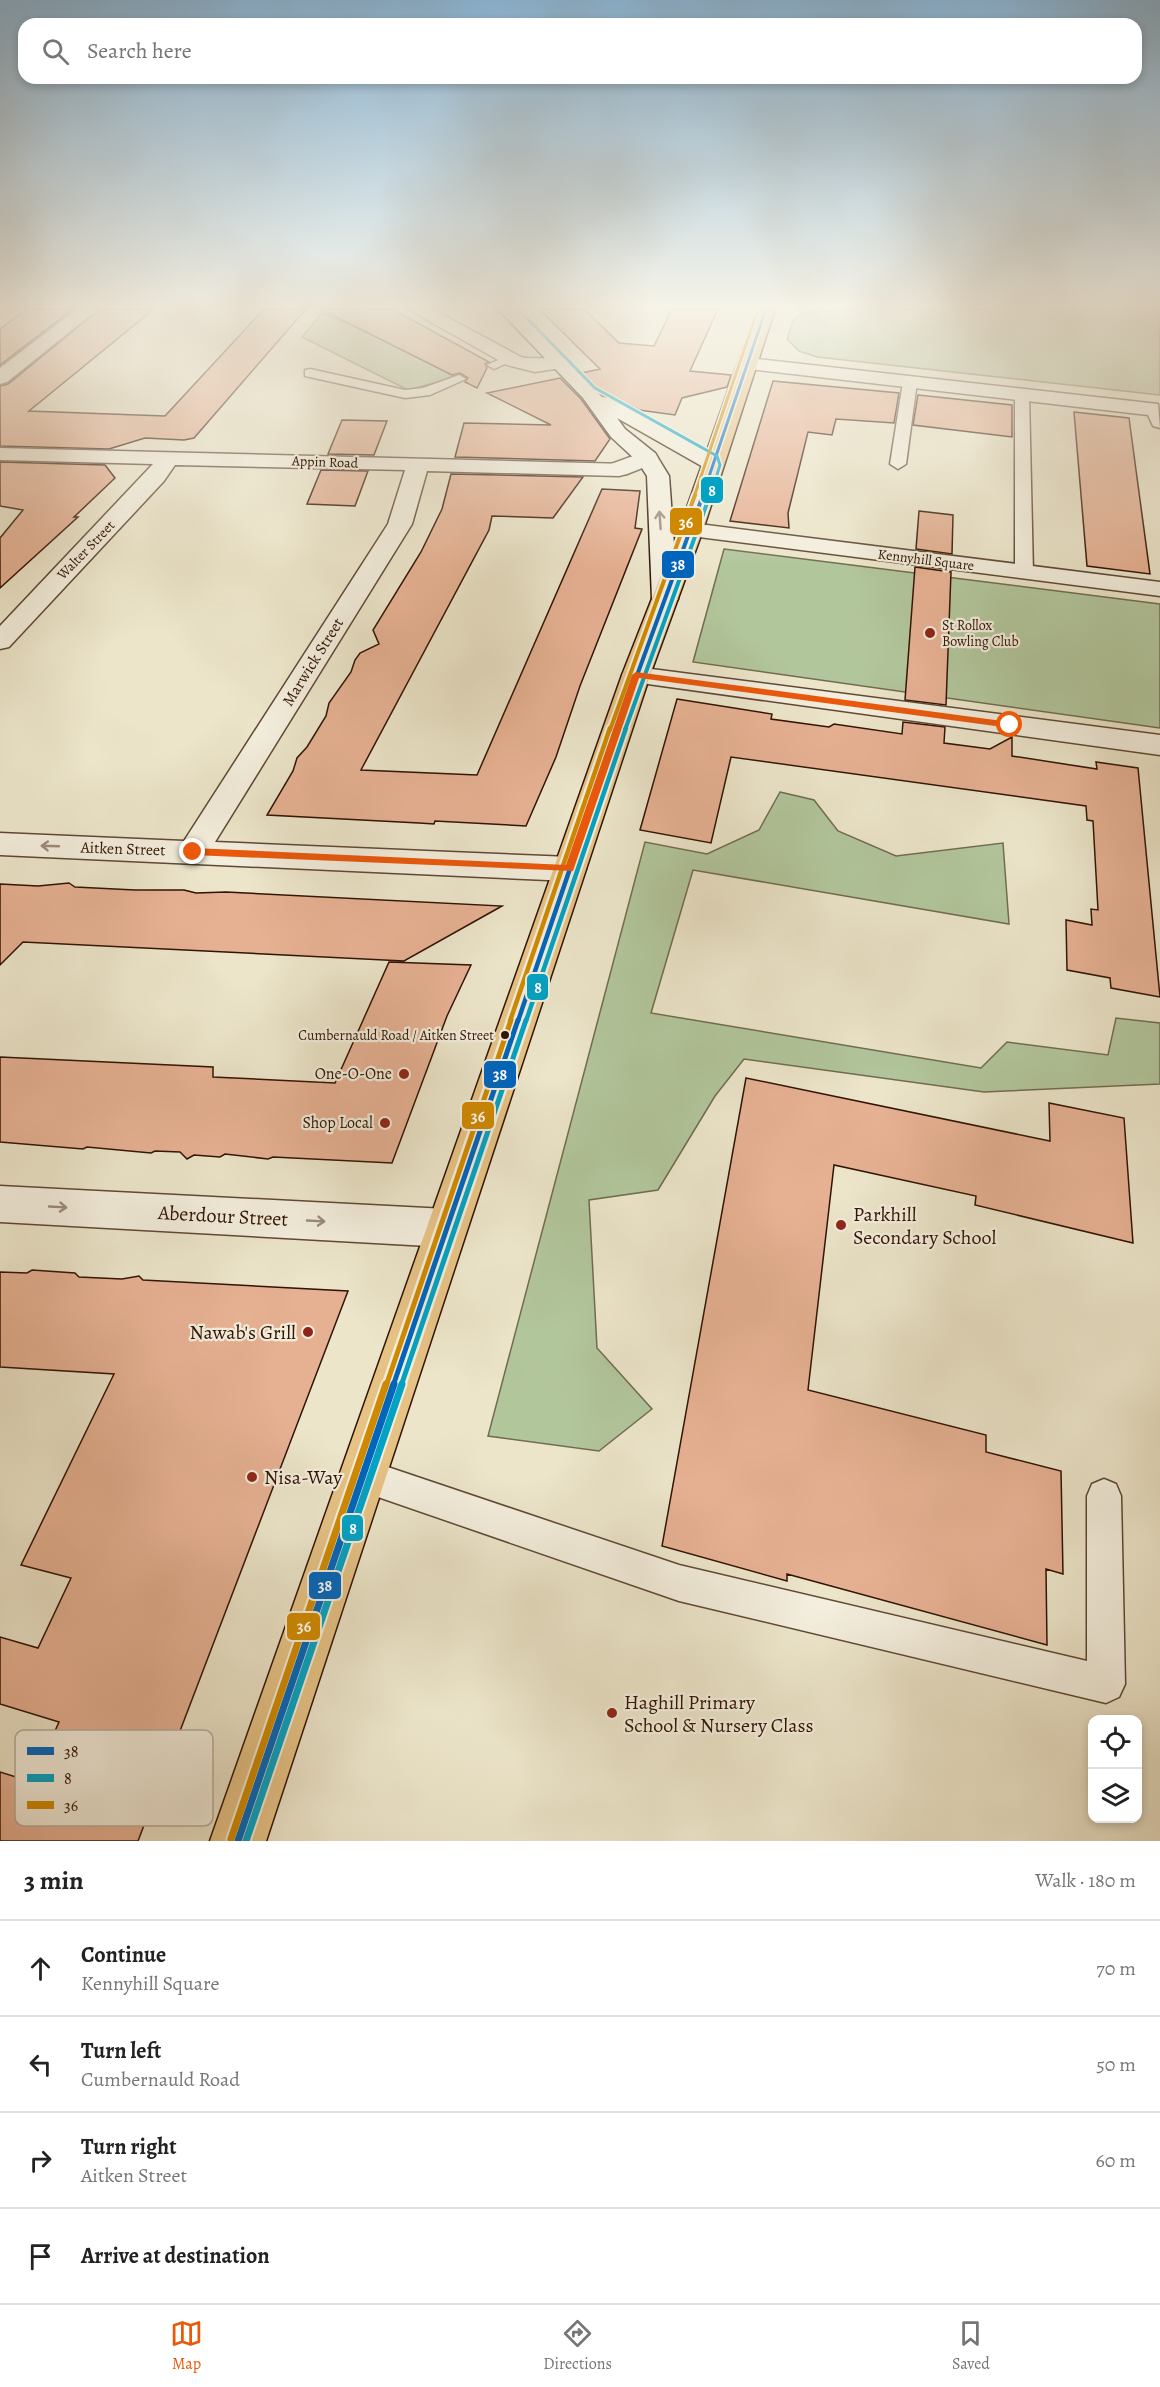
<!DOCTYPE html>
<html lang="en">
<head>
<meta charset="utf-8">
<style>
	body { margin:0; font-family:Alegreya,serif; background:#f6f6f6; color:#222 }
	.controls { position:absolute; right:18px; bottom:18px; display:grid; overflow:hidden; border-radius:12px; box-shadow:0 3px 9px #0003 }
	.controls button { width:54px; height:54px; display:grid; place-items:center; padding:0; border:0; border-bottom:2px solid #e0e0e0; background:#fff; color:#222; font:30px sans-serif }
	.stop { position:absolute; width:18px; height:18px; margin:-14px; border:4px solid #ea580c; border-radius:50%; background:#fff }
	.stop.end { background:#ea580c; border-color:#fff; box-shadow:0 2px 6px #0008 }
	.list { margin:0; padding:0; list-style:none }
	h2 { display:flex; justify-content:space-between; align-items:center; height:78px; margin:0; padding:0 24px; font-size:26px }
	h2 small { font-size:20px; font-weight:400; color:#767676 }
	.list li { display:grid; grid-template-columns:39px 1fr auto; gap:18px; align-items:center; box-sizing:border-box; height:96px; padding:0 24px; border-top:2px solid #e0e0e0 }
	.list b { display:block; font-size:22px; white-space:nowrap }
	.list p { margin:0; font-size:20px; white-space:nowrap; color:#767676 }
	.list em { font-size:20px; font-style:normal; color:#767676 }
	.icon { flex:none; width:33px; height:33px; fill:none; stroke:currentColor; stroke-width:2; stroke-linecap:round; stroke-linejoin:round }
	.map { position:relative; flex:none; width:1160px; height:1841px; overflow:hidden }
	.search { position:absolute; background:#fff; box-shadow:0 3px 9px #0003; left:18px; right:18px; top:18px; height:66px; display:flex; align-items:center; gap:15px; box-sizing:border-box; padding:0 21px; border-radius:18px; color:#767676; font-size:22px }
	.sheet { height:462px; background:#fff }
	nav { display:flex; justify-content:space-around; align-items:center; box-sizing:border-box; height:84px; border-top:2px solid #e0e0e0; background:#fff; font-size:16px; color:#767676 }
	nav a { display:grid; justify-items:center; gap:3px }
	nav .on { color:#ea580c }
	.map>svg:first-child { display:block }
	.green { fill:#b2c69c; stroke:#716c50; stroke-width:1.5 }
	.building { fill:#e6b193; stroke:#301303; stroke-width:1.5 }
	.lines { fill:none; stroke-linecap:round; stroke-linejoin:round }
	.service-casing { stroke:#5f4835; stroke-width:3 }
	.pedestrian-casing { stroke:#5f4835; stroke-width:3 }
	.minor-casing { stroke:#5f4835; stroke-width:3 }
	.secondary-casing { stroke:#301303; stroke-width:3 }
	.primary-casing { stroke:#301303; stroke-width:3 }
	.service { fill:#f3eedd; fill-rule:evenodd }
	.pedestrian { fill:#f3eedd; fill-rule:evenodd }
	.minor { fill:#f3eedd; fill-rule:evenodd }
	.secondary { fill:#f3eedd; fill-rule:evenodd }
	.primary { fill:#e6c285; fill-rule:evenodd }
	.bus-1-far4-casing { stroke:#f3eedd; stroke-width:6 }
	.bus-1-far3-casing { stroke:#f3eedd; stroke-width:8 }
	.bus-1-far2-casing { stroke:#f3eedd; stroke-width:9 }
	.bus-1-far1-casing { stroke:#f3eedd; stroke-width:10 }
	.bus-1-casing { stroke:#f3eedd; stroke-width:11 }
	.bus-2-far4-casing { stroke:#f3eedd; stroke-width:6 }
	.bus-2-far3-casing { stroke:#f3eedd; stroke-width:8 }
	.bus-2-far2-casing { stroke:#f3eedd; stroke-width:9 }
	.bus-2-far1-casing { stroke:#f3eedd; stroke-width:10 }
	.bus-2-casing { stroke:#f3eedd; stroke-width:11 }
	.bus-3-far4-casing { stroke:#f3eedd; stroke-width:6 }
	.bus-3-far3-casing { stroke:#f3eedd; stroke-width:8 }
	.bus-3-far2-casing { stroke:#f3eedd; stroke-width:9 }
	.bus-3-far1-casing { stroke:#f3eedd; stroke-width:10 }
	.bus-3-casing { stroke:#f3eedd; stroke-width:11 }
	.bus-1-far4 { stroke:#0065bd; stroke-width:3 }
	.bus-1-far3 { stroke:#0065bd; stroke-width:4 }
	.bus-1-far2 { stroke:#0065bd; stroke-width:4.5 }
	.bus-1-far1 { stroke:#0065bd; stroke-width:5 }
	.bus-1 { stroke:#0065bd; stroke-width:7 }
	.bus-2-far4 { stroke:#02a2c4; stroke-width:3 }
	.bus-2-far3 { stroke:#02a2c4; stroke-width:4 }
	.bus-2-far2 { stroke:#02a2c4; stroke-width:4.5 }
	.bus-2-far1 { stroke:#02a2c4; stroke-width:5 }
	.bus-2 { stroke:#02a2c4; stroke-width:7 }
	.bus-3-far4 { stroke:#cf8901; stroke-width:3 }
	.bus-3-far3 { stroke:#cf8901; stroke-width:4 }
	.bus-3-far2 { stroke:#cf8901; stroke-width:4.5 }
	.bus-3-far1 { stroke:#cf8901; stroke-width:5 }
	.bus-3 { stroke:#cf8901; stroke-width:7 }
	.oneway { stroke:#9b8b7b }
	.route { fill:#ea580c }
	.poi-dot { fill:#8f2418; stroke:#f3eedd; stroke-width:2 }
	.bus-dot { fill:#301303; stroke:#f3eedd; stroke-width:2 }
	.labels { text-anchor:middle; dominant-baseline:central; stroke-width:4.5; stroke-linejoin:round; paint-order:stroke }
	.far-street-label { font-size:14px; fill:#301303; stroke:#f3eedd }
	.far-poi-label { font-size:14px; fill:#301303; stroke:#f3eedd; text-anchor:start }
	.bus-label { font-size:14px; fill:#301303; stroke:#f3eedd; text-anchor:end }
	.street-label { font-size:16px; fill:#301303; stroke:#f3eedd }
	.poi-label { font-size:16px; fill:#301303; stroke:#f3eedd; text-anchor:end }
	.near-poi-label { font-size:20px; fill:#301303; stroke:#f3eedd; text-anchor:start }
	.near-street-label { font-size:20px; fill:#301303; stroke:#f3eedd }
	.key { fill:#f3eedd; stroke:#b8ac9c; stroke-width:1.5 }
	.key-label { font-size:16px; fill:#301303 }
	.line-badge { stroke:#f3eedd; stroke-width:2 }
	.badge-label { font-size:16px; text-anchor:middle; font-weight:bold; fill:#fff }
</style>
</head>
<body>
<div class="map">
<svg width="1160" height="1841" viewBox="0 0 1160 1841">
	<rect width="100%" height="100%" fill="#ece5ca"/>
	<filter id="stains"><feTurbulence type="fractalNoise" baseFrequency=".00333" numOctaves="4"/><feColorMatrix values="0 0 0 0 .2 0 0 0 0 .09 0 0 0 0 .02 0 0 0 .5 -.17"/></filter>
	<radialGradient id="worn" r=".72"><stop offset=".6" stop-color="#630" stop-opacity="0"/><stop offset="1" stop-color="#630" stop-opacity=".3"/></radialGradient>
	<path class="green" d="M1160,309V395L817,357L799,351L787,339L794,319L804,313L820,310Z
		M322,313L369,333L456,377L408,390L302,337Z
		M724,549L1160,604V728L693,662Z
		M780,792L814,800L838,831L896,856L1003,843L1009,924L693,870L651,1013L981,1068L1007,1042L1108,1055L1116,1018L1160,1023V1084L984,1092L744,1059L715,1096L658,1190L589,1200L597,1348L652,1409L599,1451L488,1436L645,842L707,854L759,830Z"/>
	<path class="building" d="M27,309H73L0,365V329Z
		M100,309H154L29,411L165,416L264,309H306L194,438L184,440L145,438L109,449L0,446V386L8,384Z
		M320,309H392L489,362L485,364L487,368L477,388L465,382L468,378L460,373L452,375Z
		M539,309H584L619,343L654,346L672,309H718L690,371L731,375L727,387L682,398L675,415L639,410L613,396L603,395L582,373L600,369Z
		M560,378L581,399L610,439L595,461L455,457L464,423L551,425L487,393Z
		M773,381L899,393L894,423L836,419L832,435L808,432L788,513L789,528L730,521Z
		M918,395L1012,405V437L913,425Z
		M1074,412L1129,418L1150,574L1087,566Z
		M342,420L387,421L374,455L328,454Z
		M0,462L105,465L115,478L74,517H78L0,588V538L23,510L0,506Z
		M321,470L368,471L355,506L307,504Z
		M451,474L583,477L553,518L492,516L489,530L361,770L477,775L602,489L640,491L635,528L642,529L580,686L556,757L526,826L435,821L434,824L419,823L267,815L293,771L297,758L307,747L326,716L329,703L351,672L355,660L360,653L379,644L373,630L421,552L442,509Z
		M919,511L953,515L952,554L916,549Z
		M915,567L951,572L946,705L905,700Z
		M677,699L772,714L771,719L829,727L834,724L902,734L903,722L945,727L944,743L990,749L1012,737V756L1097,769L1096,762L1138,768L1160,997L1111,988L1110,978L1067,970L1066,920L1092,925L1091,909L1098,910L1093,821L1087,820L1086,806L731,757L711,843L640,830Z
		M69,883L75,887L135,890H184L196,893L226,892L502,906L404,961L23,942L0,965V884L38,886Z
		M389,962L471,965L447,1016L392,1163L273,1157L268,1159L225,1154L220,1157L194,1155L187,1159L180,1152L155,1151L151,1153L87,1147L83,1149L0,1142V1057L213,1067V1077L335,1083Z
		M746,1078L1050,1141L1049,1103L1124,1118L1133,1243L975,1205L976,1196L834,1165L808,1390L986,1435V1452L1061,1471L1063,1574L1046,1569L1047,1645L787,1574V1581L662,1546Z
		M32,1270L75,1273L79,1277L122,1279L139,1276L143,1280L348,1291L138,1841H0V1772L32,1782L59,1722L0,1704V1637L38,1648L71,1578L21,1565L114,1374L0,1367V1272L27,1273Z"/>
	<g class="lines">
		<defs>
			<path id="service" d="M509,355L516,359L494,369L487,365Z
				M310,369L405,390L423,388L459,375L466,379L430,395L405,398L305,376V370Z
				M910,378L917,382L906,464L898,469L890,464L903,382Z
				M1022,390L1029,394L1033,573L1024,578L1015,573V394Z
				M364,1459L679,1565L1087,1661V1496L1092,1484L1104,1479L1116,1484L1121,1496L1125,1684L1119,1697L1106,1703L679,1601L352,1488L347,1476L352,1464Z"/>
			<path id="pedestrian" d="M647,451L655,453L658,458L655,463L627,474H611L608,469L611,464Z"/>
			<path id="minor" d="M77,309H98L7,382L0,384V368Z
				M408,309H432L521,357C535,361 563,354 570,363L567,367L535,372L507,365Z
				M748,358L1158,404L1160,428L1153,426L1148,415L741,368L738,364L741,360Z
				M0,448L627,464L630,469L627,474L619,476L427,471L412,524L215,842L570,857L581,861L586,869L581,877L570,881L0,855V833L184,841L388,524L405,470L175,465L164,481L9,647L0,649V626L153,464L0,460Z
				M691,523L1160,582V596L683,535L679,530L683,525Z
				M636,667L1160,735V755L626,681L622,675L626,669Z
				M0,1186L446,1209L460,1215L466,1228L460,1241L446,1247L0,1222Z"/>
			<path id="secondary" d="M498,309H518L602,397L612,398L721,458L724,463L721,468H705L617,418L625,429L655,453L669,476L678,599L674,604L665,607L656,604L652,599L647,476L638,462L611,437L583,398Z"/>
			<path id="primary" d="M757,309H775L703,530L650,675L266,1841H210L622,675L679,530Z"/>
		</defs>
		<use href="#service" class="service-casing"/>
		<use href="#pedestrian" class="pedestrian-casing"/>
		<use href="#minor" class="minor-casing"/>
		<use href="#secondary" class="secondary-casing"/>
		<use href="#primary" class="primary-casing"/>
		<use href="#service" class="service"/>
		<use href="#pedestrian" class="pedestrian"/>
		<use href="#minor" class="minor"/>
		<use href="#secondary" class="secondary"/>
		<use href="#primary" class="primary"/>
		<defs>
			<path id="bus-1-far4" d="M702,497L766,309"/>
			<path id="bus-1-far3" d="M617,730L703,495"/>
			<path id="bus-1-far2" d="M518,1021L618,728"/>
			<path id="bus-1-far1" d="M393,1386L518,1020"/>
			<path id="bus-1" d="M238,1841L394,1384"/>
			<path id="bus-2-far4" d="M518,309L595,388L717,456L720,465L710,497"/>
			<path id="bus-2-far3" d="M625,730L710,495"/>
			<path id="bus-2-far2" d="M526,1021L626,728"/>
			<path id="bus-2-far1" d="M401,1386L526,1020"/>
			<path id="bus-2" d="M246,1841L402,1384"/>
			<path id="bus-3-far4" d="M694,497L758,309"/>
			<path id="bus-3-far3" d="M610,730L695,495"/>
			<path id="bus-3-far2" d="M510,1021L610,728"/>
			<path id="bus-3-far1" d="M386,1386L511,1020"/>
			<path id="bus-3" d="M231,1839L386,1384"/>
		</defs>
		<use href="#bus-1-far4" class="bus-1-far4-casing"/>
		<use href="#bus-1-far3" class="bus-1-far3-casing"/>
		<use href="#bus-1-far2" class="bus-1-far2-casing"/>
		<use href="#bus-1-far1" class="bus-1-far1-casing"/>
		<use href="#bus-1" class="bus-1-casing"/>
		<use href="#bus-2-far4" class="bus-2-far4-casing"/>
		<use href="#bus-2-far3" class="bus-2-far3-casing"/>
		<use href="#bus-2-far2" class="bus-2-far2-casing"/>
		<use href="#bus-2-far1" class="bus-2-far1-casing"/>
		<use href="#bus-2" class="bus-2-casing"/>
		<use href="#bus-3-far4" class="bus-3-far4-casing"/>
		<use href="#bus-3-far3" class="bus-3-far3-casing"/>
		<use href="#bus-3-far2" class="bus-3-far2-casing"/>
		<use href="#bus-3-far1" class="bus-3-far1-casing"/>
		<use href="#bus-3" class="bus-3-casing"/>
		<use href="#bus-1-far4" class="bus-1-far4"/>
		<use href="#bus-1-far3" class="bus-1-far3"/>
		<use href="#bus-1-far2" class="bus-1-far2"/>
		<use href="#bus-1-far1" class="bus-1-far1"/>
		<use href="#bus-1" class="bus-1"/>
		<use href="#bus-2-far4" class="bus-2-far4"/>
		<use href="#bus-2-far3" class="bus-2-far3"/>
		<use href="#bus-2-far2" class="bus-2-far2"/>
		<use href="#bus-2-far1" class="bus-2-far1"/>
		<use href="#bus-2" class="bus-2"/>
		<use href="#bus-3-far4" class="bus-3-far4"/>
		<use href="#bus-3-far3" class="bus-3-far3"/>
		<use href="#bus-3-far2" class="bus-3-far2"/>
		<use href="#bus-3-far1" class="bus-3-far1"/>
		<use href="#bus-3" class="bus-3"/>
	</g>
	<defs><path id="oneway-shaft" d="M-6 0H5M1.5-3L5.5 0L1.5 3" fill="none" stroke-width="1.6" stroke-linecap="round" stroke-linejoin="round" transform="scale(1.5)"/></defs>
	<g class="oneway">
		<use href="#oneway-shaft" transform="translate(660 520) rotate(-94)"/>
		<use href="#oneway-shaft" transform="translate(50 846) rotate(-178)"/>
		<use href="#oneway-shaft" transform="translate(58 1207) rotate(3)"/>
		<use href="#oneway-shaft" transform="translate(316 1221) rotate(3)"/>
	</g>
	<linearGradient id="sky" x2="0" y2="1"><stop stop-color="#8ab7d9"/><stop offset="0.54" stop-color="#f6f3e7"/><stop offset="1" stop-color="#f6f3e7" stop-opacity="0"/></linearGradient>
	<rect width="1160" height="567" fill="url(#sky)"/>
	<path class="route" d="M636,672L1010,722L1014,725L1010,728L639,678L573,871L193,855L189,852L193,848L566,865L632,675Z"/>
	<g class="poi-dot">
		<circle cx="930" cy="633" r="6"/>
		<circle cx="404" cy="1074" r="6"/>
		<circle cx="385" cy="1123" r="6"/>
		<circle cx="841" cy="1225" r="6"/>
		<circle cx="308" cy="1332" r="6"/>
		<circle cx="252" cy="1477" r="6"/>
		<circle cx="612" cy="1713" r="6"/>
	</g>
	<circle class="bus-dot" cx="505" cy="1035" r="5"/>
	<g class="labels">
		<g class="far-street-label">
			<text transform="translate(325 462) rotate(2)">Appin Road</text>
			<text transform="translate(86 550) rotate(-46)">Walter Street</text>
			<text transform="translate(926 560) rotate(7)">Kennyhill Square</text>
		</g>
		<g class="far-poi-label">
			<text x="942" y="625">St Rollox<tspan x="942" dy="16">Bowling Club</tspan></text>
		</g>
		<g class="bus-label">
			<text x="494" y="1035">Cumbernauld Road / Aitken Street</text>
		</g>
		<g class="street-label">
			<text transform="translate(313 662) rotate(-58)">Marwick Street</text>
			<text transform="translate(123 849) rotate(2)">Aitken Street</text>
		</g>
		<g class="poi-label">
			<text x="392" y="1074">One-O-One</text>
			<text x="373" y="1123">Shop Local</text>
		</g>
		<g class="near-poi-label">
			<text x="853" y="1214">Parkhill<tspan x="853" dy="23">Secondary School</tspan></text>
			<text x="296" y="1332" text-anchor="end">Nawab's Grill</text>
			<text x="264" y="1477">Nisa-Way</text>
			<text x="624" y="1702">Haghill Primary<tspan x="624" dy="23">School &amp; Nursery Class</tspan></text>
		</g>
		<g class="near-street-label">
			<text transform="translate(223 1216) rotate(3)">Aberdour Street</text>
		</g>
	</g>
	<rect x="15" y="1730" width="198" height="96" rx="9" class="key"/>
	<rect x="27" y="1747" width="27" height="8" fill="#0065bd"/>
	<rect x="27" y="1774" width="27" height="8" fill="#02a2c4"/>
	<rect x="27" y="1801" width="27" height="8" fill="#cf8901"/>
	<g class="key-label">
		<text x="64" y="1757">38</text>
		<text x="64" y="1784">8</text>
		<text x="64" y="1811">36</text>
	</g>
	<g class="line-badge">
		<rect x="700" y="476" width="24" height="28" rx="6" fill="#02a2c4"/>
		<rect x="669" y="507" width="34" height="29" rx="6" fill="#cf8901"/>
		<rect x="661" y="550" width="34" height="29" rx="6" fill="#0065bd"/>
		<rect x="526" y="973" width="23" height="28" rx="6" fill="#02a2c4"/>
		<rect x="483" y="1060" width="34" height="29" rx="6" fill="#0065bd"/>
		<rect x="461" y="1101" width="34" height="29" rx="6" fill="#cf8901"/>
		<rect x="341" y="1514" width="23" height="28" rx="6" fill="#02a2c4"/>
		<rect x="308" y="1571" width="34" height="29" rx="6" fill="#0065bd"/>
		<rect x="286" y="1612" width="35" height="29" rx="6" fill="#cf8901"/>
	</g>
	<g class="badge-label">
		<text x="712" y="496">8</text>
		<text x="686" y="528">36</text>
		<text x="678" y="570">38</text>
		<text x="538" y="993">8</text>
		<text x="500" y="1080">38</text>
		<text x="478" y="1122">36</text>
		<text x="353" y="1534">8</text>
		<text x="325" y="1591">38</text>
		<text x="304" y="1632">36</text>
	</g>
	<rect width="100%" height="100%" filter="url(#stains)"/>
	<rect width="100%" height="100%" fill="url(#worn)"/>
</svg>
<div class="controls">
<button><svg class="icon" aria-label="locate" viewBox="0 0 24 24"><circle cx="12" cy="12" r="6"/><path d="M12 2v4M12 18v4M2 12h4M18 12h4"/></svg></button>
<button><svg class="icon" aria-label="layers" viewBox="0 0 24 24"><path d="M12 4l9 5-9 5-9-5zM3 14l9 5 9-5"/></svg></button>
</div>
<div class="stop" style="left:1010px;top:725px"></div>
<div class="stop end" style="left:193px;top:852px"></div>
<div class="search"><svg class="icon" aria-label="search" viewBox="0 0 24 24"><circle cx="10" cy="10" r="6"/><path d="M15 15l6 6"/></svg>Search here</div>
</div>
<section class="sheet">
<h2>3 min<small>Walk · 180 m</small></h2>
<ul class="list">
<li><svg class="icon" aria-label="ahead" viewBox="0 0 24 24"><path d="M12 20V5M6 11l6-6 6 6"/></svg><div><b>Continue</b><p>Kennyhill Square</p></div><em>70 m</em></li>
<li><svg class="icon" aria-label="left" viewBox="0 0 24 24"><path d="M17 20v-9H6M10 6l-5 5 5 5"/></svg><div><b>Turn left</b><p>Cumbernauld Road</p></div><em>50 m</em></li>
<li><svg class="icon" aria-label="right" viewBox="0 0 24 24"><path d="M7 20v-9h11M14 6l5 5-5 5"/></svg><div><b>Turn right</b><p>Aitken Street</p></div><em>60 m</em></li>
<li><svg class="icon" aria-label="arrive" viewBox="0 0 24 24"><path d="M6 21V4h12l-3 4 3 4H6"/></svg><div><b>Arrive at destination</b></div></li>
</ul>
</section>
<nav>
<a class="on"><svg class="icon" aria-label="map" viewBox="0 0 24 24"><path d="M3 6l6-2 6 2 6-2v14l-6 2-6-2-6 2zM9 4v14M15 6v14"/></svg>Map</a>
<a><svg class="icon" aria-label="directions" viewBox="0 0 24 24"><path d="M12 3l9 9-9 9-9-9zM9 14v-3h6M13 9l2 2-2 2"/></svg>Directions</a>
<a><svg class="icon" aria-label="saved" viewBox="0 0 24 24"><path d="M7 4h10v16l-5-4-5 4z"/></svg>Saved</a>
</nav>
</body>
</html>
